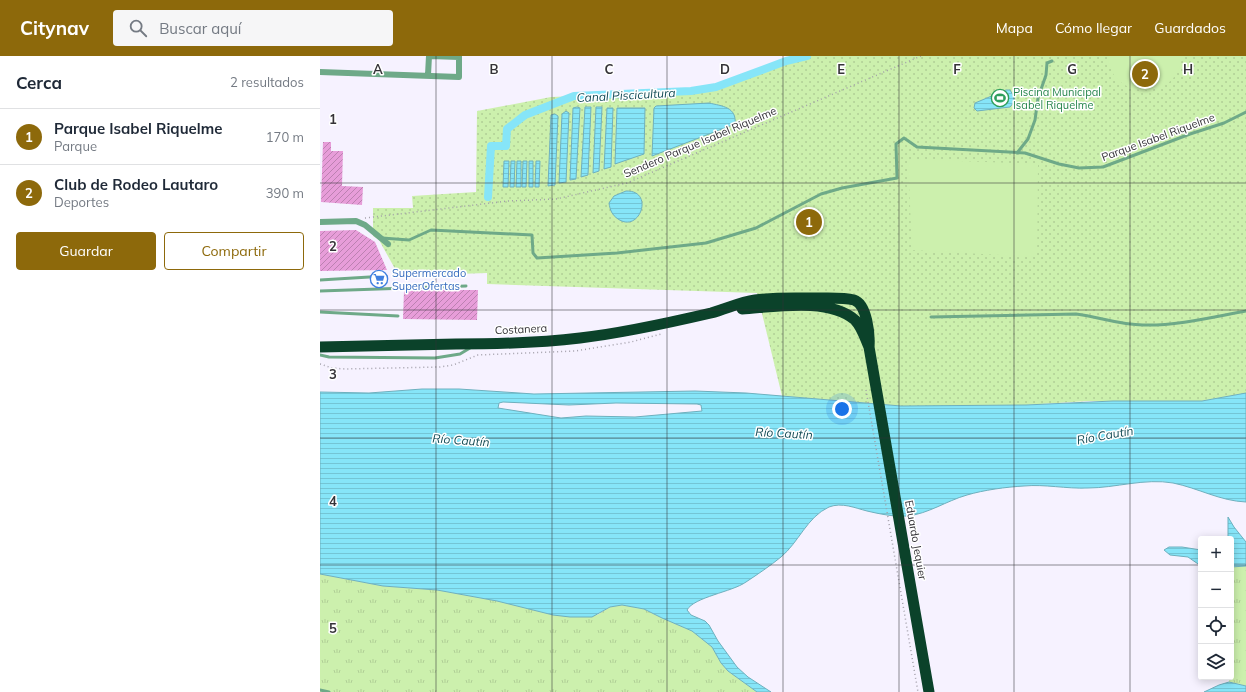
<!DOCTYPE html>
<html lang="es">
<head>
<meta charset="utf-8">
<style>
	body { margin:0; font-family:Mulish,sans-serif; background:#f6f6f7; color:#1f2937 }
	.controls { position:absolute; right:12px; bottom:12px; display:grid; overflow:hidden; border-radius:4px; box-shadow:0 2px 10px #0003 }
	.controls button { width:36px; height:36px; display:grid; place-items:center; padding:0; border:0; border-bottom:1px solid #e0e1e3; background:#fff; color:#1f2937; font:20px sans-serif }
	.you { position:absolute; left:522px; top:353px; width:14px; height:14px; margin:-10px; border:3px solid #fff; border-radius:50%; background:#1a73e8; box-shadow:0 0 0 6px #1a73e833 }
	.badge { display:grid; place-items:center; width:26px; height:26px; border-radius:50%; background:#8d690b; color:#fff; font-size:13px; font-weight:700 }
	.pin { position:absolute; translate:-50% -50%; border:2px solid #fff; box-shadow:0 1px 4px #0006 }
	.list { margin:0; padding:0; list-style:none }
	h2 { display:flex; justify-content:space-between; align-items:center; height:52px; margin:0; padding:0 16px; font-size:17px }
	h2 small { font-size:13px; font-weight:400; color:#747a83 }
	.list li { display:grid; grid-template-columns:26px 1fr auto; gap:12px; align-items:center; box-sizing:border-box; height:56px; padding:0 16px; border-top:1px solid #e0e1e3 }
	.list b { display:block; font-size:15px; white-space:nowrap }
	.list p { margin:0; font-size:13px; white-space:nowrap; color:#747a83 }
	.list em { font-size:13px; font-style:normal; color:#747a83 }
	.actions { display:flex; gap:8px; padding:12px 16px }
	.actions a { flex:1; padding:9px 0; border:1px solid #8d690b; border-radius:4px; text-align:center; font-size:14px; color:#8d690b }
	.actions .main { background:#8d690b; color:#fff }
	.icon { flex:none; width:22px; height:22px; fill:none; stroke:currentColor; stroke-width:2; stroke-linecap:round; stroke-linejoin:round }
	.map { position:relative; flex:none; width:926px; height:636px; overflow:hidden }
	header { display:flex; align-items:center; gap:24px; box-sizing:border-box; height:56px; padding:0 20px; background:#8d690b; color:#fff }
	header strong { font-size:19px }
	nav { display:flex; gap:22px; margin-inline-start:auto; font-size:14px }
	.search { width:280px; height:36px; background:#f6f6f7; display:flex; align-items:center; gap:10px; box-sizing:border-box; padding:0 14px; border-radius:4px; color:#747a83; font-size:15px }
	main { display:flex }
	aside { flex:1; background:#fff }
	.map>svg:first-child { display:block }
	.grass { fill:url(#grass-tufts) }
	.park { fill:url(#park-dots) }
	.pitch { fill:#ccf0ad }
	.water { fill:url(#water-rules); stroke:#6eb0be; fill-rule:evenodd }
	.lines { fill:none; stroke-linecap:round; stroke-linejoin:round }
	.canal { stroke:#86e5f8; stroke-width:8 }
	.building { fill:url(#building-hatch) }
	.path { stroke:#a29fa9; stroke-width:1.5; stroke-dasharray:1 3; stroke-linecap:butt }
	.lane { stroke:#6ea988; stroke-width:3 }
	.street { stroke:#6ea988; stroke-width:6 }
	.highway { stroke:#0b422a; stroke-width:11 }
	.grid { fill:none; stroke:#353338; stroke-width:1; stroke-opacity:0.55 }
	.labels { text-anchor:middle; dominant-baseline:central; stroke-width:3; stroke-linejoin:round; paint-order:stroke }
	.leisure-label { font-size:11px; fill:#27864d; stroke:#fff; text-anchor:start }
	.street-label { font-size:11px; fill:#353338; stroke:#fff }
	.shop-label { font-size:11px; fill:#366cbe; stroke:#fff; text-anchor:start }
	.water-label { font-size:12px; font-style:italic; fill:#154d57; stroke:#fff }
	.grid-label { font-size:13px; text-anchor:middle; font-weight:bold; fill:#353338; stroke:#fff; stroke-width:3; stroke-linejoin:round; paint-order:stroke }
</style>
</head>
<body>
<header>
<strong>Citynav</strong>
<div class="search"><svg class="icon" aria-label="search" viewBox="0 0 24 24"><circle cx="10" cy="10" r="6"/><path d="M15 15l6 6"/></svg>Buscar aquí</div>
<nav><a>Mapa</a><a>Cómo llegar</a><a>Guardados</a></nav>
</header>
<main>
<aside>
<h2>Cerca<small>2 resultados</small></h2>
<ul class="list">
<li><span class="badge">1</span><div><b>Parque Isabel Riquelme</b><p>Parque</p></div><em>170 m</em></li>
<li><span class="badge">2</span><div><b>Club de Rodeo Lautaro</b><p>Deportes</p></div><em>390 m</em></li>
</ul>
<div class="actions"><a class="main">Guardar</a><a>Compartir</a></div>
</aside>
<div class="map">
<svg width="926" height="636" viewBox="0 0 926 636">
	<defs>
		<pattern id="grass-tufts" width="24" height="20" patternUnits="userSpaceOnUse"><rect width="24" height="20" fill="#ccf0ad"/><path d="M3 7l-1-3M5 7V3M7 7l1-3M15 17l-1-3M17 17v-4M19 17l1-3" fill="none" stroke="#b0ce96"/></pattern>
		<pattern id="park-dots" width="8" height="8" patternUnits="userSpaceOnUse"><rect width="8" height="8" fill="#ccf0ad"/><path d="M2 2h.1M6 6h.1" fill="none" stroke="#b0ce96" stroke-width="1.8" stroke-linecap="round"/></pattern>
		<pattern id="water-rules" width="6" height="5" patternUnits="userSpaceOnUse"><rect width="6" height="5" fill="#86e5f8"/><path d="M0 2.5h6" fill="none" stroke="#74c5d5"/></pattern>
		<pattern id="building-hatch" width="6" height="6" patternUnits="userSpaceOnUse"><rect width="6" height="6" fill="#e79dd9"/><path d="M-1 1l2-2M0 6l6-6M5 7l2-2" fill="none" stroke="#bc81b1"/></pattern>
	</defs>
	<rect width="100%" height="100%" fill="#f6f2ff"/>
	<path class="grass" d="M922,509L926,510V630L909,626V621H911V511Z
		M0,518L63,530L117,534L177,545L233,559H277L290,551L302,549L324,553L342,562L372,575L392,591L401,607L408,615L437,636H0Z"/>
	<path class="park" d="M479,0H926V337L882,345H768L706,349L633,350H581L462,340L437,237L167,228V217L79,220L59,184L53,180V152H93L92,140L156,136L157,55L231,41L387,35Z"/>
	<path class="pitch" d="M788,0H862C859,46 790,45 788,0Z
		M588,103L718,108L717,201L592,194Z"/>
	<path class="water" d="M686,34H690L693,39L695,45L690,51L657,55L654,52L655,47Z
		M389,47C402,50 417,51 415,68L332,100L334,52L336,50Z
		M257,51L260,52L256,123L250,124L253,52Z
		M265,51H271L268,119L261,121Z
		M276,51H282L279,115L273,117Z
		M287,52H293L291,111L284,113Z
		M297,52H325L324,98L295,108Z
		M246,55L249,57L246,126L239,127L242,58Z
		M235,58L238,60L235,129L228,130L231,59Z
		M184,105H189L188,131H183Z
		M191,105H195L194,131H190Z
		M197,105H201V131H196Z
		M203,105H207L206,131H202Z
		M209,105H213V131H209Z
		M216,105H220L219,131H215Z
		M306,135C335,134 320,178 298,163C292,159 290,154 289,147L294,140Z
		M102,333H139L214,338L375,335L426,337L581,350L706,349L793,345H882L926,337V446C900,445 878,432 853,427C825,422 795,432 768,432C746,433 725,428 704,430C686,431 664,434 647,439C626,445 608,458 587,460C574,461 560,458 547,455C535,452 522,446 509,451C487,461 479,486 461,501C450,510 438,518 426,526C412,536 374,541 367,554L371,559L385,565L389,569L398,585L417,611L428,621L451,636H437L408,615L401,607L392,591L372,575L342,562L324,553L302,549L290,551L272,561H250L233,559L177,545L117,534L63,530L0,518V336L49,337ZM183,346L249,349L296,347L377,348L381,349L382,355L315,361L266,360L241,362L178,352L179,347Z
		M908,461L914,471L926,486V510L911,511V483H908Z
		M849,491H862L881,494V510L868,501L850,499L844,494Z
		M909,626L926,630V636H884L899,629Z"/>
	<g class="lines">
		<path class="canal" d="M168,141L171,90H186L187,73L205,59L254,40L371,35L396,31L466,5L487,0"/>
	</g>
	<path class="building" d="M3,86H11V95H23L22,130L43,131L42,149L1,146Z
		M36,174L55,186L67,214L0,215V175Z
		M121,234H158L157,264L83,263L84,235Z"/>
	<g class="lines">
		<path class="path" d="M45,162L188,145L236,143L307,127L601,0
			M0,308L12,312L25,313L120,311L133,309L158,299L255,295L311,286L341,278
			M546,334L598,636"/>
		<path class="lane" d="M697,97L708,83L715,64L718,42L726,19L727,7L732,5
			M62,182L89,184L111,174L212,179L213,197L217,202L297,197L386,187L436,172L501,138L522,132L577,122L576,88L584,82L597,91L705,97L739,108L759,112L783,111L870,78L904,67L926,56
			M0,224L66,220
			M0,235L146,230
			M0,256L78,260
			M611,261L756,258C779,261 800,269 823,269C856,270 893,261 926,255
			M0,299L9,301L115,302L140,298L150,292
			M0,634L9,636"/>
		<path class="street" d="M111,0L139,1
			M0,16L139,21V0
			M108,19L109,0
			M0,166L36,165L45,169L68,188"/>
		<path class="highway" d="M422,253C454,251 509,241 535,264C542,271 545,282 549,291L609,636
			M0,291C45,290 91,289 136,288C178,288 219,287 260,282C304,277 348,267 391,257C406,253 420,246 435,244C455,241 475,242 495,242C508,242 523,241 534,244C547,248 550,279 549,291"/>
	</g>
	<path class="grid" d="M116,0V636M232,0V636M347,0V636M463,0V636M579,0V636M694,0V636M810,0V636M0,127H926M0,254H926M0,382H926M0,509H881M911,509H926"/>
	<defs>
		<symbol id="stadium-ring" viewBox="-11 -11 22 22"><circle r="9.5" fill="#fff" stroke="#2e9e5b" stroke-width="1.5"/><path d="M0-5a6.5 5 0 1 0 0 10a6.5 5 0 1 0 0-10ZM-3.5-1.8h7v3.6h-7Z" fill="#2e9e5b"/></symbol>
		<symbol id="supermarket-ring" viewBox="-11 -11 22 22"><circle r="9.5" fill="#fff" stroke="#3f7fe0" stroke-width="1.5"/><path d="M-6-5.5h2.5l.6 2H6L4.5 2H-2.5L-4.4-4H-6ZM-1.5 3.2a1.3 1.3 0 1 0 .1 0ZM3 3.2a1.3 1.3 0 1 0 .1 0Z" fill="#3f7fe0"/></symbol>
	</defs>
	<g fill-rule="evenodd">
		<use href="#stadium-ring" x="670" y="32" width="20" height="20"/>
		<use href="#supermarket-ring" x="49" y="213" width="20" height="20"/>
	</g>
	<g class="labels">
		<g class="leisure-label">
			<text x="693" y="36">Piscina Municipal<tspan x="693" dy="13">Isabel Riquelme</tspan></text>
		</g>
		<g class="street-label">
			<text transform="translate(838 81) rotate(-20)">Parque Isabel Riquelme</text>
			<text transform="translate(380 86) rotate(-23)">Sendero Parque Isabel Riquelme</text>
			<text transform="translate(201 273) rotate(-3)">Costanera</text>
			<text transform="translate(596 484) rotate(80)">Eduardo Jequier</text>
		</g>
		<g class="shop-label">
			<text x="72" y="217">Supermercado<tspan x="72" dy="13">SuperOfertas</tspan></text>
		</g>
		<g class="water-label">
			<text transform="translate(306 39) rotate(-3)">Canal Piscicultura</text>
			<text transform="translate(464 377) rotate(3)">Río Cautín</text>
			<text transform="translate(785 379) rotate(-10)">Río Cautín</text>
			<text transform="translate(141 384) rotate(4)">Río Cautín</text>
		</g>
	</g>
	<g class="grid-label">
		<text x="58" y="18">A</text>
		<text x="174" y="18">B</text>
		<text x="289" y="18">C</text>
		<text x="405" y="18">D</text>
		<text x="521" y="18">E</text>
		<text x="637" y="18">F</text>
		<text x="752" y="18">G</text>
		<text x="868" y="18">H</text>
		<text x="13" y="68">1</text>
		<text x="13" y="195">2</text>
		<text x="13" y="323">3</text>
		<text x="13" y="450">4</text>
		<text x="13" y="577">5</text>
	</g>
</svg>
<div class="controls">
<button>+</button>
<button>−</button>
<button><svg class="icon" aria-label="locate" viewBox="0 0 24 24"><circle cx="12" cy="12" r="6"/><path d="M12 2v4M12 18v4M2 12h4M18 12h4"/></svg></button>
<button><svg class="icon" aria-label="layers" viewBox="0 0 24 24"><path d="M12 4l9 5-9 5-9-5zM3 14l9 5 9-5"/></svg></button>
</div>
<div class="you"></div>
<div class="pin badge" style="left:489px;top:166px">1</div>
<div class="pin badge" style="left:825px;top:18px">2</div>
</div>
</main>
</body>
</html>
